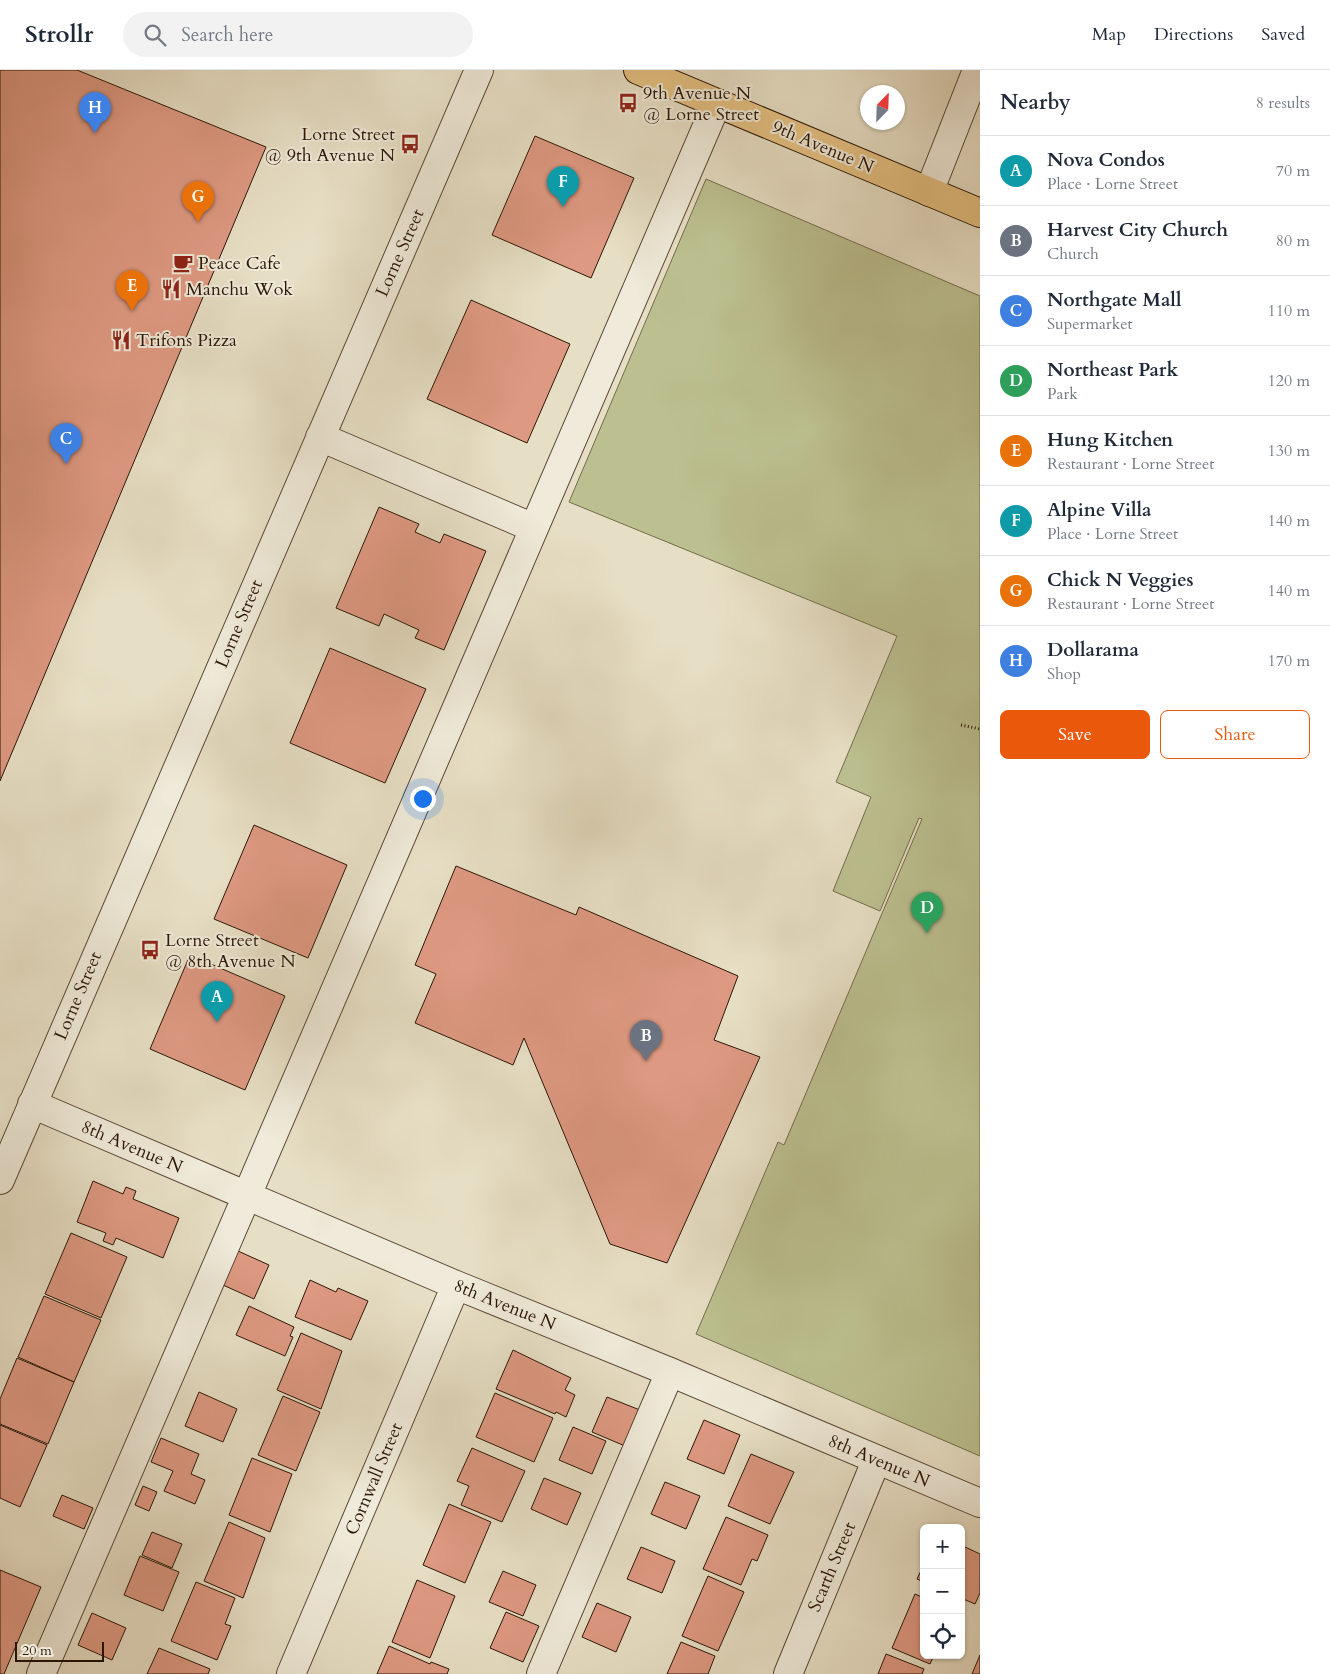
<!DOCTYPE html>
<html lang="en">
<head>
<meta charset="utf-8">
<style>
	body { margin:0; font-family:Cardo,serif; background:#f2f2f3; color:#1f2937 }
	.controls { position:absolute; right:15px; bottom:15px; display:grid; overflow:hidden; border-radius:8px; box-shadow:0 1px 4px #0004 }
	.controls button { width:45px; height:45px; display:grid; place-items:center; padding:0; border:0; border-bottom:1px solid #e0e1e3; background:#fff; color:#1f2937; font:25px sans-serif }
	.compass { position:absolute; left:860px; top:15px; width:45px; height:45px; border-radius:50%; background:#fff; box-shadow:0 1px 4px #0004; rotate:23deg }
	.scale { position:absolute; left:15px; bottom:12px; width:89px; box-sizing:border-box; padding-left:5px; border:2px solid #2c1706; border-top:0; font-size:14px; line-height:18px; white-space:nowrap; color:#2c1706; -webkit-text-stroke:4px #efead9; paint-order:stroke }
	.you { position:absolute; left:422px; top:728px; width:18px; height:18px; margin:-12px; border:4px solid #fff; border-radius:50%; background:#1a73e8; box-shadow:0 0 0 8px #1a73e833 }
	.badge { display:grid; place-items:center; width:32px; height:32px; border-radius:50%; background:#ea580c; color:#fff; font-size:16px; font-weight:700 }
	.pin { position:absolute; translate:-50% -41px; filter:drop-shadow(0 1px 2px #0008) }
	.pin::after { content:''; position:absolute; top:26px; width:18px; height:15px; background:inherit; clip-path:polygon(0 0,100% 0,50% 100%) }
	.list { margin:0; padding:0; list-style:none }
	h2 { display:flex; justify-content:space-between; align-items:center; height:65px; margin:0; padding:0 20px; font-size:21px }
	h2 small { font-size:16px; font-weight:400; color:#747a83 }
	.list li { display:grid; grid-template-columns:32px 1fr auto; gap:15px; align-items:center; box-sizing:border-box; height:70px; padding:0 20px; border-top:1px solid #e0e1e3 }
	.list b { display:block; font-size:19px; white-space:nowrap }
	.list p { margin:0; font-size:16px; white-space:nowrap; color:#747a83 }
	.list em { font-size:16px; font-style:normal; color:#747a83 }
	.actions { display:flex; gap:10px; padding:15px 20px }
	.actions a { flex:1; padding:11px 0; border:1px solid #ea580c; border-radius:8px; text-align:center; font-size:18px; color:#ea580c }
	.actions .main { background:#ea580c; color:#fff }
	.icon { flex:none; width:28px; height:28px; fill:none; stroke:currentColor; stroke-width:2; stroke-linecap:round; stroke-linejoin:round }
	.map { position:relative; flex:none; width:980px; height:1604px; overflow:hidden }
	header { display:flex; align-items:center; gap:30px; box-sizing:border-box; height:70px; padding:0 25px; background:#fff; border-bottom:1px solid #e0e1e3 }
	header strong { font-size:24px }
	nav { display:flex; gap:28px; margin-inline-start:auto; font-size:18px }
	.search { width:350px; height:45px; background:#f2f2f3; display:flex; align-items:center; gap:12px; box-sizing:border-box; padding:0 18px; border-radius:28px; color:#747a83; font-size:19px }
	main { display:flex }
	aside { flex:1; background:#fff }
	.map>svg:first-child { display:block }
	.green { fill:#bcc090; stroke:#746c4b }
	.building { fill:#de9982; stroke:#2c1706 }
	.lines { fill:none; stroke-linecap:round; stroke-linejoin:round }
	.minor-casing { stroke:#5b4936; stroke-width:30 }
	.major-casing { stroke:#2c1706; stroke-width:30 }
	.path { stroke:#2c1706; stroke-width:3; stroke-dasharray:1 2.5; stroke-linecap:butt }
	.minor { stroke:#efead9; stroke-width:28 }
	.major { stroke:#e4c082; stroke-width:28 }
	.labels { text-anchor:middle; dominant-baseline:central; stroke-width:4; stroke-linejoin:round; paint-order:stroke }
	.poi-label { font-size:18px; fill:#2c1706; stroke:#efead9; text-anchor:start }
	.street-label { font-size:18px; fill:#2c1706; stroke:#efead9 }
</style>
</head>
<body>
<header>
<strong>Strollr</strong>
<div class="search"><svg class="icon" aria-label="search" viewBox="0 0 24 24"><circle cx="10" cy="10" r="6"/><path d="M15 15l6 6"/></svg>Search here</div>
<nav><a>Map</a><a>Directions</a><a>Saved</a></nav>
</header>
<main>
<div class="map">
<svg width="980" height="1604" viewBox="0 0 980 1604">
	<rect width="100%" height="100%" fill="#e7dfc5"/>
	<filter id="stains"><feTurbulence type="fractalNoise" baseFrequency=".004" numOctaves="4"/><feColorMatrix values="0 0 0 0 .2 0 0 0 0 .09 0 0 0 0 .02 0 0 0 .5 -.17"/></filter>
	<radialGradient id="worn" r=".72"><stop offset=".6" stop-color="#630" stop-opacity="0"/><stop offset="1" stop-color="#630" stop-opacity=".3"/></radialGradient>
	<path class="green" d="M706,109L980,226V1386L696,1264L778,1072L784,1075L922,749L919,748L880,841L833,821L871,727L836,712L897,566L569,432Z"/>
	<path class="building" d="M0,0H77L266,77L0,711Z
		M535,66L634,108L591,208L492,165Z
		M471,230L570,274L527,373L427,329Z
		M379,437L419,454L415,462L440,473L444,464L486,481L444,580L415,568L419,560L384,544L379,556L336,538Z
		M330,578L426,619L385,713L290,673Z
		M254,755L347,795L308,888L214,849Z
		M456,796L576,845L579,837L738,906L714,970L760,987L667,1193L610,1174L524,968L513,995L415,953L436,904L415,895Z
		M190,885L285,926L245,1020L150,979Z
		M93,1111L123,1124L126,1117L136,1121L133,1129L179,1148L163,1188L116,1168L113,1175L103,1171L106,1163L77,1152Z
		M71,1163L127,1187L101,1248L45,1224Z
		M238,1181L269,1195L254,1229L223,1215Z
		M310,1210L336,1222L338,1218L368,1231L351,1270L295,1247Z
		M44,1226L101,1250L74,1312L18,1287Z
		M249,1236L294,1257L290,1266L293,1267L285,1286L236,1265Z
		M301,1263L342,1281L321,1339L277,1320Z
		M513,1280L571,1308L565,1320L575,1325L566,1347L556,1342L555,1344L496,1319Z
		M17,1288L74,1312L48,1374L0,1354V1329Z
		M199,1322L237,1339L223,1372L185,1356Z
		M495,1323L553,1348L534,1392L476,1367Z
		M283,1326L320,1342L296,1401L258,1385Z
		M607,1327L640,1340L625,1376L592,1362Z
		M704,1350L740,1365L724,1404L687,1389Z
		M0,1355L47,1375L20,1437L0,1428Z
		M573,1357L606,1371L592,1404L559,1390Z
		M161,1368L199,1384L191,1404L205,1410L195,1434L164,1421L173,1401L151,1392Z
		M472,1378L525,1401L502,1452L461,1435L469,1416L457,1411Z
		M751,1384L794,1402L770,1454L728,1436Z
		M252,1388L292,1404L270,1462L229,1445Z
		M544,1408L581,1423L567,1455L531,1439Z
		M665,1412L700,1426L686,1459L651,1444Z
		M143,1416L157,1422L149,1441L135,1435Z
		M62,1425L93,1438L84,1459L53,1446Z
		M449,1434L491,1452L465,1513L423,1495Z
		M726,1447L768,1465L757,1491L752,1489L741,1515L703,1499Z
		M229,1452L265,1468L243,1528L204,1511Z
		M152,1462L182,1474L172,1498L142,1485Z
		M963,1476L980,1484V1523L975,1534L961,1528Z
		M641,1477L675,1491L662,1523L627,1509Z
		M140,1486L179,1502L163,1541L124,1525Z
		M924,1494V1512L917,1509Z
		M0,1500L41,1517L4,1604H0Z
		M503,1501L536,1515L523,1546L489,1532Z
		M708,1506L744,1522L718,1581L682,1566Z
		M417,1510L455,1526L430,1588L392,1572Z
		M196,1512L235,1528L225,1554L231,1556L217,1590L171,1571Z
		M915,1524L924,1528V1585H934L930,1594L892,1578Z
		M597,1533L631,1547L616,1582L582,1567Z
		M506,1542L539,1556L523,1592L490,1578Z
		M92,1543L126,1558L112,1590L78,1575Z
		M681,1572L715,1586L708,1604H667Z
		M389,1576L430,1594L431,1592L449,1599L447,1604H377Z
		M159,1578L210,1599L208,1604H147Z
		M886,1584L924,1599L922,1604H878Z
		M980,1585V1604H972Z"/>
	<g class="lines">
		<defs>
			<path id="minor" d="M929,122L977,0
				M320,367L534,458
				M32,1034L456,1215L670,1302L980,1433
				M0,1110L479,0
				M41,1604L717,33
				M291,1604L456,1215
				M541,1604L670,1302
				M788,1604L876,1391"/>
			<path id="major" d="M638,0L980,143"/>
		</defs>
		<use href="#minor" class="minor-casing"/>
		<use href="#major" class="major-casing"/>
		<path class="path" d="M961,655L980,659"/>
		<use href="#minor" class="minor"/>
		<use href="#major" class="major"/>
	</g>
	<defs>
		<symbol id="bus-bare" viewBox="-9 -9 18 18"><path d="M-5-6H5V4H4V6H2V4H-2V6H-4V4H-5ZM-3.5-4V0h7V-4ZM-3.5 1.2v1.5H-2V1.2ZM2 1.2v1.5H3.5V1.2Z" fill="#8f2418" stroke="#efead9" stroke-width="2.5" paint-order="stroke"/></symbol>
		<symbol id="cafe-bare" viewBox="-9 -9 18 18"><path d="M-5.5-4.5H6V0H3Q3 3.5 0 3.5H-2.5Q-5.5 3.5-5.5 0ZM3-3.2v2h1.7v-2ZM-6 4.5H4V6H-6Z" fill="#8f2418" stroke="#efead9" stroke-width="2.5" paint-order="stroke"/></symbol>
		<symbol id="restaurant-bare" viewBox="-9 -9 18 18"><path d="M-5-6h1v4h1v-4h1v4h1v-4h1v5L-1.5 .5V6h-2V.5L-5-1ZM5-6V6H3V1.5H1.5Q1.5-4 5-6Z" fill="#8f2418" stroke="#efead9" stroke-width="2.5" paint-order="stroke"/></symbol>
	</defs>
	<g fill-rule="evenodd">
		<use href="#bus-bare" x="614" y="19" width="28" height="28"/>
		<use href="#bus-bare" x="396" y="60" width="28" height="28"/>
		<use href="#cafe-bare" x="169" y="179" width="28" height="28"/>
		<use href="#restaurant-bare" x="157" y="205" width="28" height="28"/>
		<use href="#restaurant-bare" x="107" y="256" width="28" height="28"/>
		<use href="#bus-bare" x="136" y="866" width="28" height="28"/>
	</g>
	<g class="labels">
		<g class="poi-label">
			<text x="643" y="23">9th Avenue N<tspan x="643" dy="21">@ Lorne Street</tspan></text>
			<text x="395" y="64" text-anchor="end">Lorne Street<tspan x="395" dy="21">@ 9th Avenue N</tspan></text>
			<text x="198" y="193">Peace Cafe</text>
			<text x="186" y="219">Manchu Wok</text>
			<text x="136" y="270">Trifons Pizza</text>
			<text x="165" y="870">Lorne Street<tspan x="165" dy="21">@ 8th Avenue N</tspan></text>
		</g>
		<g class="street-label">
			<text transform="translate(823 77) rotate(23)">9th Avenue N</text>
			<text transform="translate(400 183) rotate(-66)">Lorne Street</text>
			<text transform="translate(239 554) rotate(-67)">Lorne Street</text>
			<text transform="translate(78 926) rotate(-67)">Lorne Street</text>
			<text transform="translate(132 1077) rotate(23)">8th Avenue N</text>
			<text transform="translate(505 1235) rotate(22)">8th Avenue N</text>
			<text transform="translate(879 1391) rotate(23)">8th Avenue N</text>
			<text transform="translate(374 1409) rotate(-67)">Cornwall Street</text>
			<text transform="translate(832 1497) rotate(-67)">Scarth Street</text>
		</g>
	</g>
	<rect width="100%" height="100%" filter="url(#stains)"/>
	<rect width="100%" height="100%" fill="url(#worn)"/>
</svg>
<div class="controls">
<button>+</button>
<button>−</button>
<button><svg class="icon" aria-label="locate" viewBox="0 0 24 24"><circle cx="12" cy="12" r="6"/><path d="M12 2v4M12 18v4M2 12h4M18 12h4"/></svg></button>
</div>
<svg class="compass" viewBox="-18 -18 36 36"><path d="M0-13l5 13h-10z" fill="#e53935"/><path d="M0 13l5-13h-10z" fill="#747a83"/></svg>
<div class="scale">20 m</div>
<div class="you"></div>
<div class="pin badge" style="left:217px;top:952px;background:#0f9aa8">A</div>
<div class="pin badge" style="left:646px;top:991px;background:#6b7280">B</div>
<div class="pin badge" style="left:66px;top:394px;background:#3f7fe0">C</div>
<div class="pin badge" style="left:927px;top:863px;background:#2e9e5b">D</div>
<div class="pin badge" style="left:132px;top:241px;background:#e8710a">E</div>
<div class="pin badge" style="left:563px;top:137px;background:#0f9aa8">F</div>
<div class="pin badge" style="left:198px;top:152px;background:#e8710a">G</div>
<div class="pin badge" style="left:95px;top:63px;background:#3f7fe0">H</div>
</div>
<aside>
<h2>Nearby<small>8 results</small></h2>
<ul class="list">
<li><span class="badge" style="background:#0f9aa8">A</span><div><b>Nova Condos</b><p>Place · Lorne Street</p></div><em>70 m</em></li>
<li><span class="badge" style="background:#6b7280">B</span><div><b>Harvest City Church</b><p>Church</p></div><em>80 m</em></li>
<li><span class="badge" style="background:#3f7fe0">C</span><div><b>Northgate Mall</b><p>Supermarket</p></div><em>110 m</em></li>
<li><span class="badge" style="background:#2e9e5b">D</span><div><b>Northeast Park</b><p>Park</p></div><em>120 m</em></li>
<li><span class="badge" style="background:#e8710a">E</span><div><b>Hung Kitchen</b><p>Restaurant · Lorne Street</p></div><em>130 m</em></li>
<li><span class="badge" style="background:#0f9aa8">F</span><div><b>Alpine Villa</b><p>Place · Lorne Street</p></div><em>140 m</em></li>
<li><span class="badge" style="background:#e8710a">G</span><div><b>Chick N Veggies</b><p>Restaurant · Lorne Street</p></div><em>140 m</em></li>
<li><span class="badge" style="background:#3f7fe0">H</span><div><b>Dollarama</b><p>Shop</p></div><em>170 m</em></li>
</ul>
<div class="actions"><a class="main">Save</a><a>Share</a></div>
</aside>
</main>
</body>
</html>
